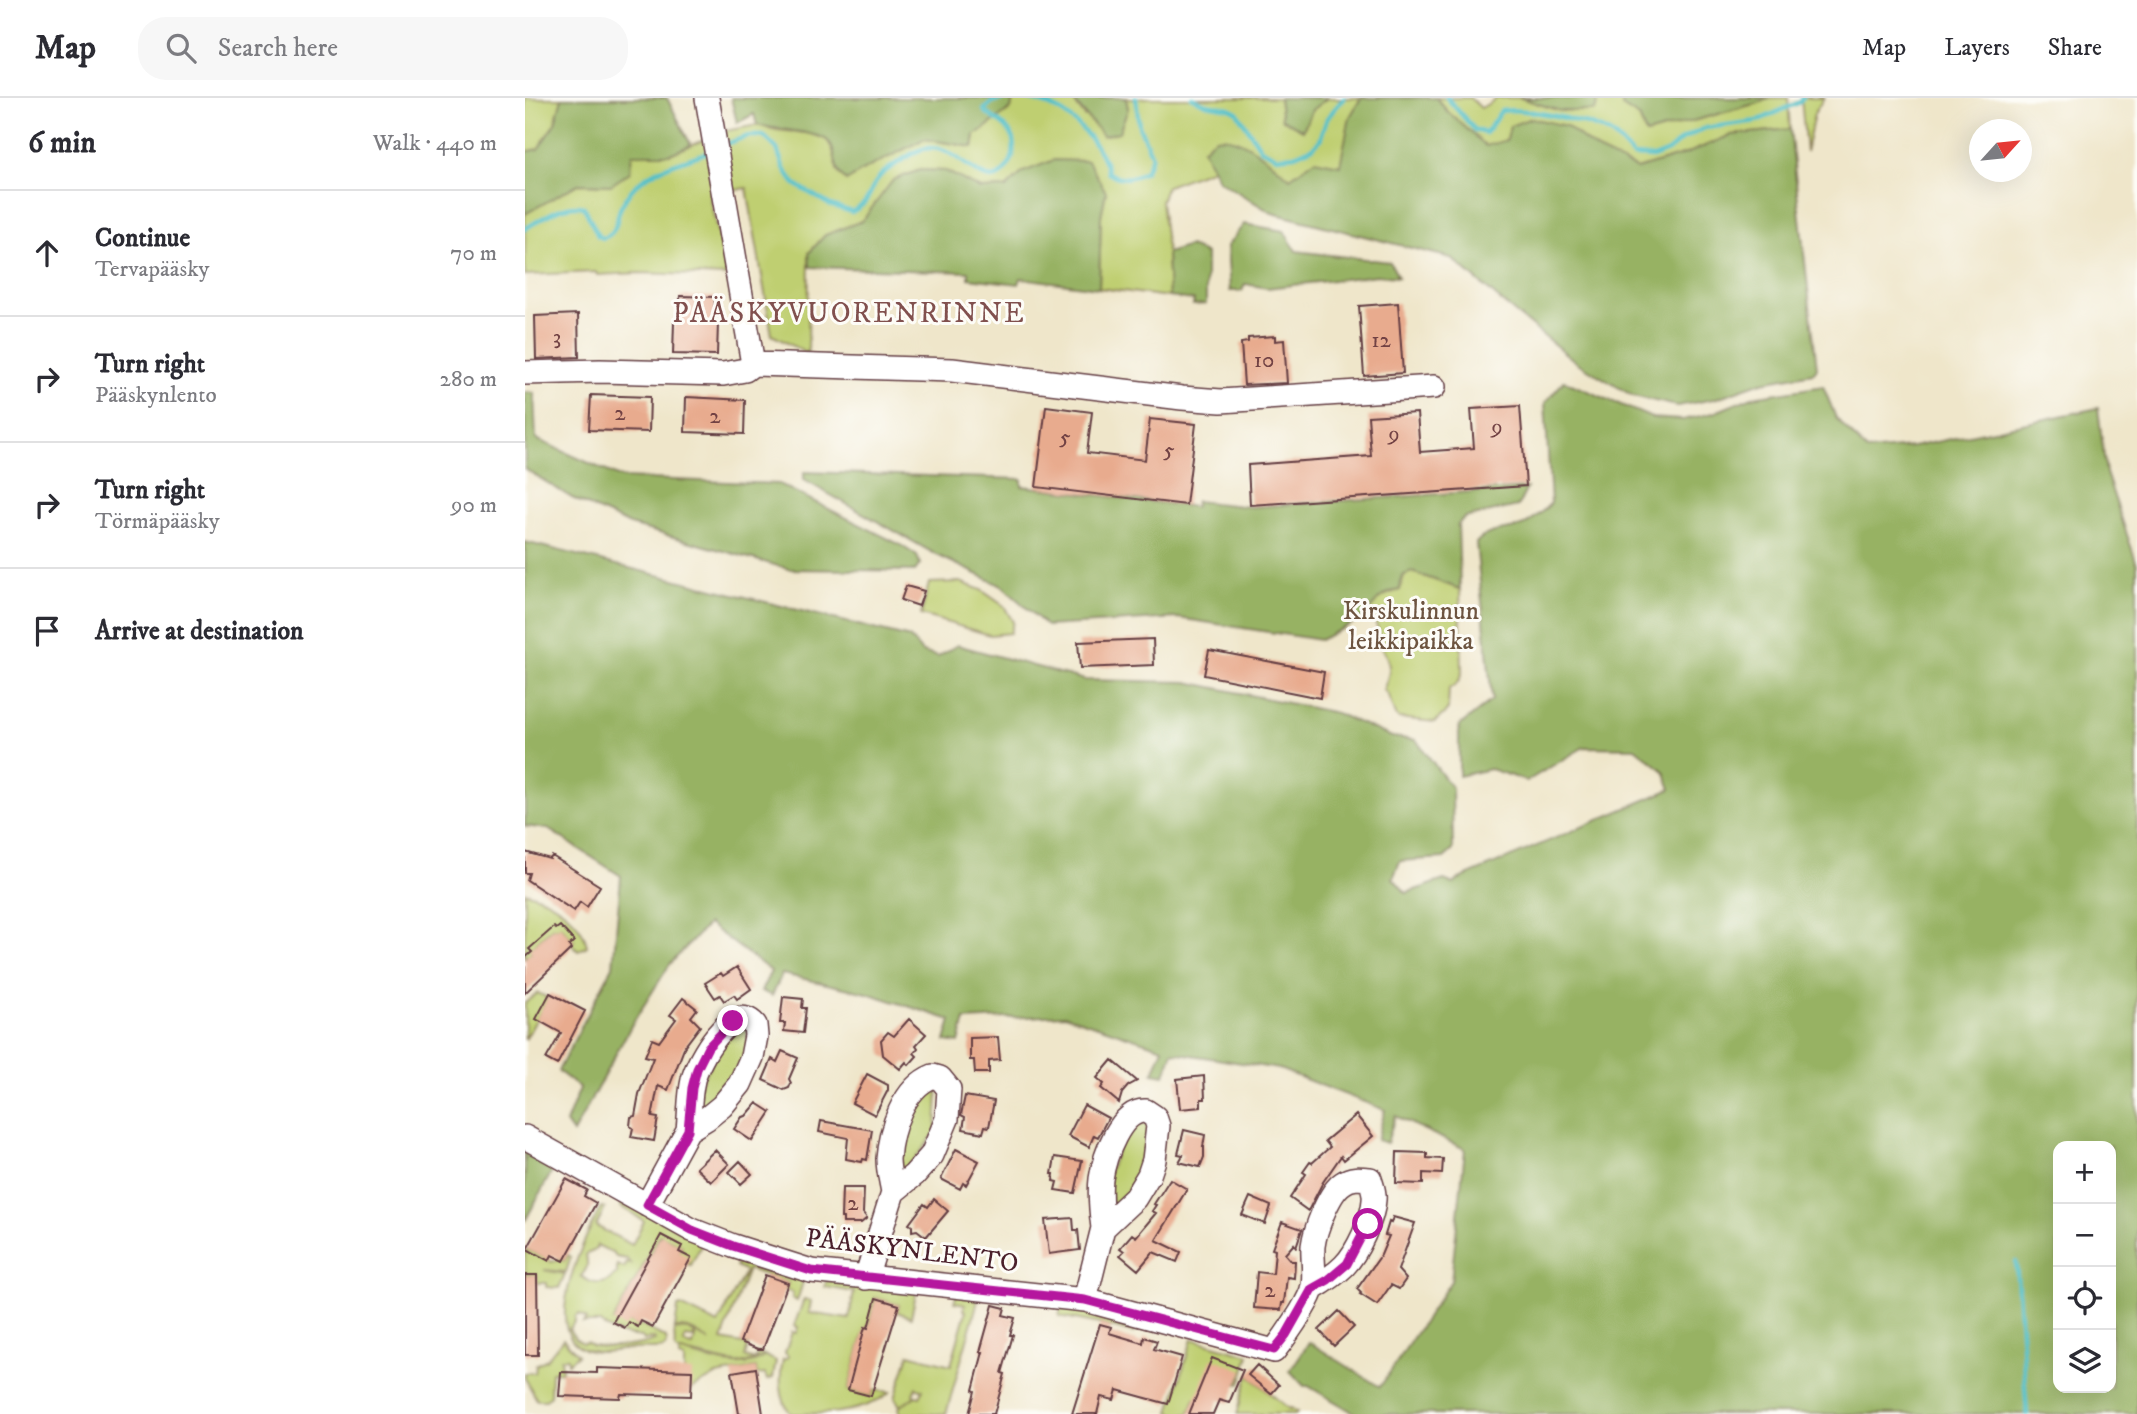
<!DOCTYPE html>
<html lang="en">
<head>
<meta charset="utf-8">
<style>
	body { margin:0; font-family:"IM FELL DW Pica",serif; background:#f7f7f7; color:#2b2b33 }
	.controls { position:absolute; right:21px; bottom:21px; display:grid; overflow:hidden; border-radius:14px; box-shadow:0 7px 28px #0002 }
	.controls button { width:63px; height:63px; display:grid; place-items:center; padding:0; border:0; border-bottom:2px solid #e1e1e2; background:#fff; color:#2b2b33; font:35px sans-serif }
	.compass { position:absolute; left:1444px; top:21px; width:63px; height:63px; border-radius:50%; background:#fff; box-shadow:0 7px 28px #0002; rotate:63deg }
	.stop { position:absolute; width:21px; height:21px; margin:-16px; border:5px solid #b5179e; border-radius:50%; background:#fff }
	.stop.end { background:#b5179e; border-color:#fff; box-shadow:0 2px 7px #0008 }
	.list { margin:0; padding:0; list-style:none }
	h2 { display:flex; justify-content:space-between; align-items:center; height:91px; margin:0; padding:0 28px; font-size:30px }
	h2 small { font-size:23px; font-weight:400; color:#7c7c81 }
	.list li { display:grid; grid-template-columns:46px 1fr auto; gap:21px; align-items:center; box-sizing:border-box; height:126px; padding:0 28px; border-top:2px solid #e1e1e2 }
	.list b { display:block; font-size:26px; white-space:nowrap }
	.list p { margin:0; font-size:23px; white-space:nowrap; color:#7c7c81 }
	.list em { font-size:23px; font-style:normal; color:#7c7c81 }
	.icon { flex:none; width:38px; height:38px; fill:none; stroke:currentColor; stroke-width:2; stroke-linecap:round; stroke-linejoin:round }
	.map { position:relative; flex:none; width:1612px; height:1316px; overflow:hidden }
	header { display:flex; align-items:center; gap:42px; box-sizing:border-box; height:98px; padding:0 35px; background:#fff; border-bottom:2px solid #e1e1e2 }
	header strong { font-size:33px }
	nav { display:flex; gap:38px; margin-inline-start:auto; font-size:24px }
	.search { width:490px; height:63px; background:#f7f7f7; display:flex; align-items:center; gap:18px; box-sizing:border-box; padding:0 24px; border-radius:28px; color:#7c7c81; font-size:26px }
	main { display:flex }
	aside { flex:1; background:#fff }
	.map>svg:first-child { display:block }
	.green { fill:#bfcf71; stroke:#84774e; stroke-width:2; fill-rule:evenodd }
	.forest { fill:#97b263; stroke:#706847; stroke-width:2; fill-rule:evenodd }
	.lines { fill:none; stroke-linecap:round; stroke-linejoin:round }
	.stream { stroke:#51bfc7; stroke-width:4.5 }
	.building { fill:#e8ab8e }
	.minor-casing { stroke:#633d43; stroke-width:26 }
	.minor { stroke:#fff; stroke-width:23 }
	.route { stroke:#b5179e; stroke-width:9 }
	.labels { text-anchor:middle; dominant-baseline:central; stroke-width:6; stroke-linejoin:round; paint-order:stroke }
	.number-label { font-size:23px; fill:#724244 }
	.park-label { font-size:26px; fill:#6d5440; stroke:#fdfcf7 }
	.street-label { font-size:26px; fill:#4a1f2b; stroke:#fdfcf7 }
	.neighbourhood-label { font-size:28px; letter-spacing:2px; fill:#81504e; stroke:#fdfcf7 }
</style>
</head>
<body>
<header>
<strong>Map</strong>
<div class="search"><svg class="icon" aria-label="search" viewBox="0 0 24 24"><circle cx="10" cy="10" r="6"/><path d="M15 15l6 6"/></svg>Search here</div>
<nav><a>Map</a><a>Layers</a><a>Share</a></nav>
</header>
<main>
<aside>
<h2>6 min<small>Walk · 440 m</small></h2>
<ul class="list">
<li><svg class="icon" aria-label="ahead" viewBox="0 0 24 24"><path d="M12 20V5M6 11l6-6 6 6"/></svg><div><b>Continue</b><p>Tervapääsky</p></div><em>70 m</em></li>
<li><svg class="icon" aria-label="right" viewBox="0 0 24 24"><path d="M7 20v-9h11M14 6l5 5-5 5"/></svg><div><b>Turn right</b><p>Pääskynlento</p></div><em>280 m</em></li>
<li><svg class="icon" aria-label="right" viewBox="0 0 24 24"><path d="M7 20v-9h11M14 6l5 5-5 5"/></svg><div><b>Turn right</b><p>Törmäpääsky</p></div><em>90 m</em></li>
<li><svg class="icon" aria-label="arrive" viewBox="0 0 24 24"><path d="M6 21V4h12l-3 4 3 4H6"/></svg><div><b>Arrive at destination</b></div></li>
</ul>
</aside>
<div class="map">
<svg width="1612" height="1316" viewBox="0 0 1612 1316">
	<rect width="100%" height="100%" fill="#fdfcf7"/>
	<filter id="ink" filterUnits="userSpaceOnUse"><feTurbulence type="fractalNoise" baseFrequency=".0143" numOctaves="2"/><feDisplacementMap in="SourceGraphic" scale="14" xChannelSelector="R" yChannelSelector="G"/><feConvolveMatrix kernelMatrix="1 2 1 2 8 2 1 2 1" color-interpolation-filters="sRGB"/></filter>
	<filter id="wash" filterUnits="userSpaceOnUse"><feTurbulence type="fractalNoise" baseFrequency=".00686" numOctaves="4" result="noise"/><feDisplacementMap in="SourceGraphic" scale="28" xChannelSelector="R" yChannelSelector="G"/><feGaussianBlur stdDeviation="1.57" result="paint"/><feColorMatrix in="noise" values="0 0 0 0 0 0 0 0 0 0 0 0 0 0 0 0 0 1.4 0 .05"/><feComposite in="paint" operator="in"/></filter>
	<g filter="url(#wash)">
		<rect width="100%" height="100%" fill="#efe6ca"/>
		<path class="green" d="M0,0H37L31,25L13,52L0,54Z
			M488,0H546L560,19L603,11L601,0H754L757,21L787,12L802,0H836L825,19L816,67L765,80L740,59L678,50L688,71L642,88L636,103L642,155L644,199L574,190L576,118L581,94L498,74L481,90L455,91L420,73L395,72L369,82L337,123L300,137L284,155L283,256L247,237L222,90L184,97L202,178L114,175L72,177L71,174L0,177V116L53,86L86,87L107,56H145L200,33L232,27L251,32L290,36L302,42L310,55L312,73L321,83L342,70L399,41L448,49L450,37L486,11Z
			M911,0H945L956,10L973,0H996L1035,13H1070L1073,0H1098V8L1114,19L1121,36L1236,4L1244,0H1263L1265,31L1206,37L1161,56L1112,71L1072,52L1041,28L961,48L923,14Z
			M1276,0H1299L1289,16L1281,54Z
			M887,474L935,491L937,574C935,581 933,588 924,590L923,612L910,624L873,620L870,617L862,595L858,592C866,575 867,565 856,549L858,544L845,511C852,500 863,495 875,492L879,477Z
			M435,484L456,492L479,508L488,524L485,535L465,537L396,517L404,485Z
			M0,794C26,801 56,820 62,848L53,853L46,846L49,843L35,828L31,831L28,829L5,851L7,854L0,860Z
			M13,895L23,900L0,942V905Z
			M221,931L224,951L189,1009L171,1012L172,990L202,937Z
			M407,988L413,992L411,1034L376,1078L371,1052L389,1003Z
			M617,1023L625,1029L618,1074L587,1112L582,1078L600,1033Z
			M97,1102L178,1144L166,1167H164L153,1155L157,1148L135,1137L88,1223L104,1224L113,1229L114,1226L141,1240L142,1246L139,1250C129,1252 118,1250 107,1251C91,1252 74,1257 59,1251C14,1232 61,1137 76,1109L80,1110L71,1128L107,1147L119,1123L95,1108ZM72,1147L88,1155L91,1159L102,1161L106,1166L102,1165L99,1170L92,1167V1176C89,1177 86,1181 83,1183C74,1188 63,1184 56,1178C63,1170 63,1168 61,1156C66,1154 71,1154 72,1147ZM54,1216L62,1221L58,1225H76C85,1235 103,1238 117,1239L119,1242L129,1240L130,1242C115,1249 84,1250 67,1248L62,1244L58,1245L50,1240L44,1231L50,1223V1219Z
			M2,1151L27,1164L35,1161L39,1163L43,1157L46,1159L41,1174L19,1172L40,1176L34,1190L21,1189V1185H12V1177H0V1156Z
			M213,1161L279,1181L272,1203L267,1200L268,1195L260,1192L263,1185L223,1171L197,1242L223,1247L220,1259L230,1262L233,1255L239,1257C215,1277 181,1254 153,1254L150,1251L149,1231L163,1232L170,1235L168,1240L160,1239L159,1246L168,1248L171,1235L185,1244C173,1235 165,1229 150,1230L153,1209L156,1208L193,1226L220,1174L211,1169Z
			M301,1183L392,1191L386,1219L372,1214L374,1207L351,1200L343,1230H340L323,1292L346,1298L348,1292L365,1294C339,1316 300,1316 266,1316C254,1301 254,1279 258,1261H262L263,1258L260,1255L267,1234L271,1235L273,1229L269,1228L279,1201L286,1203L284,1215L324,1221L329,1194L300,1189Z
			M432,1195L454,1199L421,1316H375L373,1310L391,1298L395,1299L398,1292L391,1289L388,1296L390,1298L375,1308L370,1300L384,1256L426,1267L441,1213L439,1212L440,1206L429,1204Z
			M536,1206L615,1224L612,1233L608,1235L575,1226L534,1218Z
			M38,1241L53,1257L43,1265V1260H36L37,1274H26L25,1298L21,1302H12L0,1280V1275H10L11,1267L22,1261Z
			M667,1241L724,1257L715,1286H712L715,1279L670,1300L664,1316H651L645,1314Z
			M156,1254C182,1260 218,1276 241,1258L251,1263L248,1280L242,1282L240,1276L232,1277L231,1270L191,1277L166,1291L159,1273V1261L154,1259V1255Z
			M723,1277L764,1311L766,1310L772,1314L770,1316H712Z"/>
		<path class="forest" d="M37,0H142L166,47L145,56H107L105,74L86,87L53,86L0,116V54L13,51L30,25Z
			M206,0H488L486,11L450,37L448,49L399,41L342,70L321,83C317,79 313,75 312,69C309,60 310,51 303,43C294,34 247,31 232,27L229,16L212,25Z
			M546,0H601L603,11L594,34L578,38Z
			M754,0H802L787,12L778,32L757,21Z
			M836,0H911L923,14L961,48L982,42L985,28L1006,20L1041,28L1072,52L1112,71L1161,56L1206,37L1265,31L1292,270L1288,275L1237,284L1189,301L1152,308L1108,298L1051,264L989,214L926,160L747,115L693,82L678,51C682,47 686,42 691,40C715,34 748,66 765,80L790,62L815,67L825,19Z
			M996,0H1073L1070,13H1035Z
			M1098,0H1244L1236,4L1121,36L1114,19L1097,8Z
			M529,62L563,63L581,94L576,118L574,190L496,180L494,186L444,180V174L285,169L284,155L300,137L337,123L368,82L395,72L421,73L455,91L481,90L498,74Z
			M719,126L759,133L771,153L865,164L873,179L852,177L742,190L720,186L717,193H705L702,148Z
			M664,148L681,156V206L668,207L669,202L644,199L642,155Z
			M1039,283L1127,320L1158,322L1188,315L1227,299L1298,288L1311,320L1342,353L1387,349L1573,310L1581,375L1612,466V1316H831L783,1288H779L765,1273L784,1244L855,1289L926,1183L940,1051L870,1018L862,1045L852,1042L860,1012L754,971L648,954L640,977L628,975L638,950L540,917L440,922L434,945L420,943L426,922L342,895L257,876L247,898L236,893L246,873L183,826L145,866L107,926L48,1035L41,1025L55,990L33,973L88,868L96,778L23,731L0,728V444L385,540L397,554L413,559L432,547L560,582L662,584L811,615L867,639L891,642L927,690L928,752L919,760L875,763L868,780L881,795L919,782L929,786L934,781L1146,691L1139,673L1110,650L1059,649L1002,683L965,671L934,678V628L967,602L951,445C965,429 982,435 999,427C1010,421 1018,413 1026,405L1020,305ZM1533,1048H1586V1290H1533Z
			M0,294L9,295L11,341L97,380L254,386L374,446L392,458L395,466L390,473L264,471L105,427L47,400L0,371Z
			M279,374L497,381V388L670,409L671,403L726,409L1002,390L993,408L939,420L933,426L935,491L887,474L879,477L876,483L875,492L865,494L854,501L836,521L795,542L653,520L522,528L477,488L412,457L279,382Z
			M0,1049L31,1066L0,1123Z"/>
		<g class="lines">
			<path class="stream" d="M493,0C525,3 545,16 565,40C574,52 580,60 583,75C598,82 605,81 620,74L627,58L614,28L611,0
				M667,0L681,6L704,10L712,14L736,51L752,59L770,57L788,49L795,42L802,20L819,0
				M922,0L950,32L961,35L976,13C1000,9 1062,23 1084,35C1093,40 1101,51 1108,58L1128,59L1143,53L1156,42L1180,30L1232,23L1275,4L1278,0
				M198,47L223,38H239L252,51L259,71L270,86L305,107L327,114C332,111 337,108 340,104C346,96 349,84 356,77C364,70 383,58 392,53C435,34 460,113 486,63C490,55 490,41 484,33C478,24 466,20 459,12L467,4L481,0
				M0,131C16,121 39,104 59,109L73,138L78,140C91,136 91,126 94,114C96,107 101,100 105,94C123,70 157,64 183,54
				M1491,1164L1502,1316"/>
		</g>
		<g id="blocks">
			<path class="building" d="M155,198L190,199L189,225H193L192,257L148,256L149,224H154Z
				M873,205L878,275L839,278L834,208Z
				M53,216L54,259L11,261L10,218Z
				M750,238V243L759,242L762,285L719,287L716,245L723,244V240Z
				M66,297L125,299L124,334L64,332Z
				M161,299L220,302L219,336L160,334Z
				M521,308L567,314L562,355L620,362L625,321L671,326L661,407L511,389Z
				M995,308L1001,388L725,407L723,367L846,358L843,318L892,315L895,354L949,350L946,311Z
				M381,488L399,493L394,508L376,502Z
				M628,541L629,567L555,570L553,544Z
				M684,552L799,574L795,600L679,577Z
				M0,754L25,761L27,758L75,788L62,809L55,804L49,813L2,782L4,775H0Z
				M35,828L49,843L44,848L46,851L0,895V860L7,854L4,851L29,829L31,831Z
				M212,869L226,891L212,901L209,897L199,903L195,897L190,900L180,885L196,875L198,878Z
				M25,895L60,913L32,967L21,961L36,935L11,921Z
				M258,899L278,901L277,910H281L278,935L259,933L260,925H255Z
				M158,900L172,911L166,919L175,928L160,948L143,992L133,988L127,1019L133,1020L129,1043L106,1039L108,1030L105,1028L106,1019L110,1018L114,996L128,960L120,958L127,941L134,944L151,921L145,917Z
				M384,921L401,936L391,947L393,950L389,955L392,958L384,967L381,964L375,971L358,957L356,942L363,934L369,938Z
				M473,939L475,962L464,963V975H450L449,962H445V940Z
				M257,953L273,960L264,981L266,985L264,990L259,992L238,982L247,961L252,964Z
				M587,962L612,983L603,988L597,995L594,1005L576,990L579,986L572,980Z
				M342,976L363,987V992L350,1017L327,1005Z
				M679,978L680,1001H676V1009L655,1011L652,981Z
				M440,998L469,1003L464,1029L460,1028L458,1035L438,1031L440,1019L436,1017Z
				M232,1005L246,1014L227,1043L209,1031L217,1019L221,1018Z
				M559,1007L583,1020L573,1039L569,1037L564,1049L543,1038Z
				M831,1017L848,1038L819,1062L816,1058L798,1084L783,1113L765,1100L781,1076L778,1074L785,1064L787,1065L805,1049L800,1043Z
				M296,1023L347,1032L342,1062L338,1061L337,1064L321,1061L323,1040L294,1034Z
				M659,1032L680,1037L678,1049H679V1059L675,1069L654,1064L658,1057L653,1056Z
				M431,1051L454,1063L441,1087L438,1085L435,1091L416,1081Z
				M190,1052L204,1066L186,1084L171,1070Z
				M872,1054L902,1055V1060L918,1061L917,1076L898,1075V1086L871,1085Z
				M530,1059L557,1063L550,1095L530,1092L532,1084L528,1083L529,1076H527Z
				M215,1063L227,1076L216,1086L204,1074Z
				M41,1081L62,1092L59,1098L71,1105L39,1163L27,1157L24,1163L2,1151Z
				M645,1081L662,1091L631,1142L656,1154L652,1164L628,1154L613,1172L595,1157L599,1153L595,1150L607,1136L611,1139L631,1115L627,1113L631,1107L629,1106Z
				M317,1090H339L338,1115L342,1120L336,1125H318V1120H316Z
				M725,1099L746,1108L740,1126L717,1117Z
				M409,1101L423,1113L401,1139L392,1132L387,1133V1128L384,1126L399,1106L403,1109Z
				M868,1119L890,1125L873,1172L881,1181L874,1191L866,1187L852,1207L835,1196L836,1195L832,1191L856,1157L864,1138L860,1137L864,1124L866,1125Z
				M548,1120L549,1132H553L555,1152L524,1156L520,1122Z
				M757,1124L777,1131L771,1149L769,1146L760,1156L766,1163H770L769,1180L762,1179L759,1205H757L756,1212L729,1210L732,1174L748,1176L750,1152L747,1151Z
				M136,1137L157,1148L154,1154L166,1160L128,1229L116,1223L113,1229L104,1224L100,1230L88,1224Z
				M0,1177H12L13,1257H0Z
				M240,1177L263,1185L238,1251H233L215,1244Z
				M351,1200L374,1207L346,1298L323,1292L340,1229L343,1230Z
				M468,1207L480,1210L478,1217L490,1220L485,1237H488L477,1275L480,1276L469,1316H444L450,1293L448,1292L458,1254H455Z
				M814,1213L829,1229L809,1248L794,1232Z
				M575,1226L586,1229L584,1235L618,1245L619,1239L632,1243L629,1251L657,1259L643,1306L592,1292L589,1302L576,1299L572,1316H547Z
				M687,1260L718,1272L704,1305L694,1302L688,1316H664Z
				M732,1267L754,1287L746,1296L723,1277Z
				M72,1270L167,1273L166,1298L96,1296L95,1300L34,1298L36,1274L72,1275Z
				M231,1270L238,1316H214L207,1274Z"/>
		</g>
	</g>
	<g filter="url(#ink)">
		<use href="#blocks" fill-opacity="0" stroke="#633d43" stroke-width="2"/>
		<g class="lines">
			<defs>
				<path id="minor" d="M182,0L228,266
					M228,266L427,272L657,300L696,303L909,289
					M0,275L75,273L198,276L220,272L228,266
					M0,1039L167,1132L208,1148L286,1173L560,1202L749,1253C760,1239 781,1209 787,1192C791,1179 787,1162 788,1148C790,1132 804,1094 818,1085C826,1079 835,1080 845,1081C847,1088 850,1094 849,1102C848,1121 832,1155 819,1168C810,1177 799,1184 787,1191
					M122,1107L163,1032L181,1021L197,1008L215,986L227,959L231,938L230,927C208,900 172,963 168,982C164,999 165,1015 163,1032
					M341,1180L368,1094L389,1077L407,1057L422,1021L424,991L415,980L408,978C378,990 365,1032 363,1061C363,1072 366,1083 368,1094
					M560,1202L578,1130L610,1100L624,1077L629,1062L633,1028L630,1019L621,1013C595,1011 579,1060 576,1081C574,1097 576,1114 578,1130"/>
			</defs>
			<use href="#minor" class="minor-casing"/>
			<use href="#minor" class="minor"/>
		</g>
	</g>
	<g class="lines" filter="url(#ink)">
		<path class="route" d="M208,923L183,949L172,971L167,990L163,1032L122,1107L167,1132L208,1148L286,1173L560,1202L749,1252L761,1237L787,1191L803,1182L822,1166L843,1126"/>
	</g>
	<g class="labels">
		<g class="number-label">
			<text x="32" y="239">3</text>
			<text x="856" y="242">12</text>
			<text x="739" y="262">10</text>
			<text x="95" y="315">2</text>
			<text x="190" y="318">2</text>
			<text x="972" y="329">9</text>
			<text x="869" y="336">9</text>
			<text x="540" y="339">5</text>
			<text x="644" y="352">5</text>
			<text x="328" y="1105">2</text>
			<text x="745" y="1192">2</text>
		</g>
		<g class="park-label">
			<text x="886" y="513">Kirskulinnun<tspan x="886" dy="30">leikkipaikka</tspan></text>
		</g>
		<g class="street-label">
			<text transform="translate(387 1153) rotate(7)">PÄÄSKYNLENTO</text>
		</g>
		<g class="neighbourhood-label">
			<text x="324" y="215">PÄÄSKYVUORENRINNE</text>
		</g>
	</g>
</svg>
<div class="controls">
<button>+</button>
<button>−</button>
<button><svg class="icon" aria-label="locate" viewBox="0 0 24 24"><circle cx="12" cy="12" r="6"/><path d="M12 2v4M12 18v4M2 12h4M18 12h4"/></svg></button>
<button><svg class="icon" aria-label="layers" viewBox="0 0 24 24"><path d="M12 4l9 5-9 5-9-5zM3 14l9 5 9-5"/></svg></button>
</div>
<svg class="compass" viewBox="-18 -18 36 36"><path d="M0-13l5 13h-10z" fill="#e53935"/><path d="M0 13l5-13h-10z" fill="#7c7c81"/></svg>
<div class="stop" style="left:843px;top:1126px"></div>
<div class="stop end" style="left:208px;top:923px"></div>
</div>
</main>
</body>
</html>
